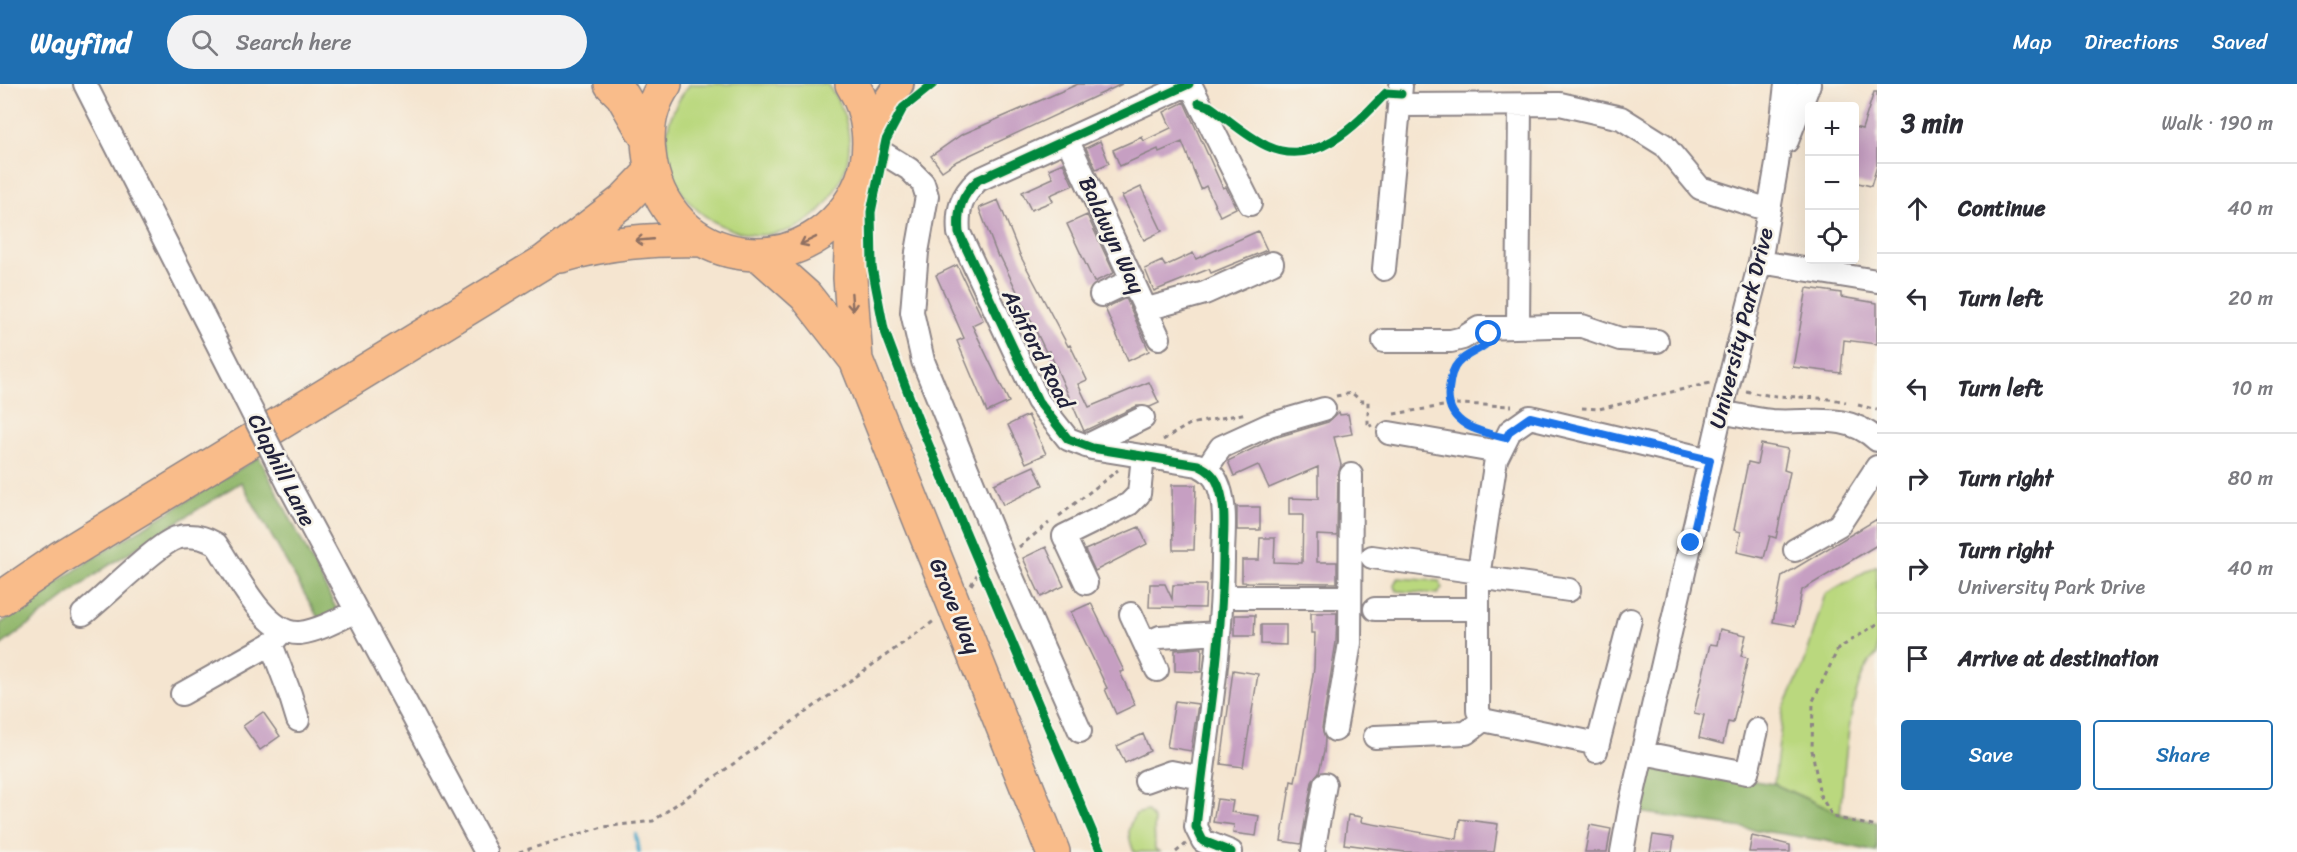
<!DOCTYPE html>
<html lang="en">
<head>
<meta charset="utf-8">
<style>
	body { margin:0; font-family:Sriracha,sans-serif; background:#f2f2f3; color:#2b2b33 }
	.controls { position:absolute; right:18px; top:18px; display:grid; overflow:hidden; border-radius:6px; box-shadow:0 6px 24px #0002 }
	.controls button { width:54px; height:54px; display:grid; place-items:center; padding:0; border:0; border-bottom:2px solid #e1e1e2; background:#fff; color:#2b2b33; font:30px sans-serif }
	.stop { position:absolute; width:18px; height:18px; margin:-14px; border:4px solid #1a73e8; border-radius:50%; background:#fff }
	.stop.end { background:#1a73e8; border-color:#fff; box-shadow:0 2px 6px #0008 }
	.list { margin:0; padding:0; list-style:none }
	h2 { display:flex; justify-content:space-between; align-items:center; height:78px; margin:0; padding:0 24px; font-size:26px }
	h2 small { font-size:20px; font-weight:400; color:#7c7c81 }
	.list li { display:grid; grid-template-columns:39px 1fr auto; gap:18px; align-items:center; box-sizing:border-box; height:90px; padding:0 24px; border-top:2px solid #e1e1e2 }
	.list b { display:block; font-size:22px; white-space:nowrap }
	.list p { margin:0; font-size:20px; white-space:nowrap; color:#7c7c81 }
	.list em { font-size:20px; font-style:normal; color:#7c7c81 }
	.actions { display:flex; gap:12px; padding:18px 24px }
	.actions a { flex:1; padding:14px 0; border:2px solid #1f6fb2; border-radius:6px; text-align:center; font-size:21px; color:#1f6fb2 }
	.actions .main { background:#1f6fb2; color:#fff }
	.icon { flex:none; width:33px; height:33px; fill:none; stroke:currentColor; stroke-width:2; stroke-linecap:round; stroke-linejoin:round }
	.map { position:relative; flex:none; width:1877px; height:768px; overflow:hidden }
	header { display:flex; align-items:center; gap:36px; box-sizing:border-box; height:84px; padding:0 30px; background:#1f6fb2; color:#fff }
	header strong { font-size:28px }
	nav { display:flex; gap:33px; margin-inline-start:auto; font-size:21px }
	.search { width:420px; height:54px; background:#f2f2f3; display:flex; align-items:center; gap:15px; box-sizing:border-box; padding:0 21px; border-radius:33px; color:#7c7c81; font-size:22px }
	main { display:flex }
	aside { flex:1; background:#fff }
	.map>svg:first-child { display:block }
	.green { fill:#bad87e; stroke:#6e7d5c; stroke-width:1.5 }
	.forest { fill:#93b86d; stroke:#5a6d54; stroke-width:1.5 }
	.lines { fill:none; stroke-linecap:round; stroke-linejoin:round }
	.stream { stroke:#4aa6c8; stroke-width:4.5 }
	.building { fill:#c69fc2 }
	.minor-casing { stroke:#8c8486; stroke-width:26 }
	.major-casing { stroke:#8c8486; stroke-width:32 }
	.highway-casing { stroke:#8c8486; stroke-width:36 }
	.path { stroke:#8c8486; stroke-width:3; stroke-dasharray:4.5 4.5; stroke-linecap:butt }
	.minor { stroke:#fff; stroke-width:22 }
	.major { stroke:#f9bc8a; stroke-width:28 }
	.highway { stroke:#f9bc8a; stroke-width:33 }
	.minor-bridge-casing { stroke:#8c8486; stroke-width:26; stroke-linecap:butt }
	.minor-bridge { stroke:#fff; stroke-width:22 }
	.cycleway-casing { stroke:#f7f3e8; stroke-width:13 }
	.cycleway { stroke:#00873e; stroke-width:9 }
	.oneway { stroke:#8e6f62 }
	.route { stroke:#1a73e8; stroke-width:8 }
	.labels { text-anchor:middle; dominant-baseline:central; stroke-width:5; stroke-linejoin:round; paint-order:stroke }
	.street-label { font-size:22px; fill:#22223b; stroke:#f7f3e8 }
</style>
</head>
<body>
<header>
<strong>Wayfind</strong>
<div class="search"><svg class="icon" aria-label="search" viewBox="0 0 24 24"><circle cx="10" cy="10" r="6"/><path d="M15 15l6 6"/></svg>Search here</div>
<nav><a>Map</a><a>Directions</a><a>Saved</a></nav>
</header>
<main>
<div class="map">
<svg width="1877" height="768" viewBox="0 0 1877 768">
	<rect width="100%" height="100%" fill="#f7f3e8"/>
	<filter id="ink" filterUnits="userSpaceOnUse"><feTurbulence type="fractalNoise" baseFrequency=".0167" numOctaves="2"/><feDisplacementMap in="SourceGraphic" scale="12" xChannelSelector="R" yChannelSelector="G"/><feConvolveMatrix kernelMatrix="1 2 1 2 8 2 1 2 1" color-interpolation-filters="sRGB"/></filter>
	<filter id="wash" filterUnits="userSpaceOnUse"><feTurbulence type="fractalNoise" baseFrequency=".008" numOctaves="4" result="noise"/><feDisplacementMap in="SourceGraphic" scale="24" xChannelSelector="R" yChannelSelector="G"/><feGaussianBlur stdDeviation="1.35" result="paint"/><feColorMatrix in="noise" values="0 0 0 0 0 0 0 0 0 0 0 0 0 0 0 0 0 1.4 0 .05"/><feComposite in="paint" operator="in"/></filter>
	<g filter="url(#wash)">
		<rect width="100%" height="100%" fill="#f5e5d0"/>
		<path class="green" d="M690,0H827C847,26 856,59 843,90C788,224 601,111 690,0Z
			M1877,481V571C1848,589 1844,696 1840,730L1774,700L1783,625L1803,583L1825,510Z
			M1398,494L1439,497L1442,504L1438,510L1397,507L1394,500Z
			M1147,727L1154,736L1155,765L1160,768H1134C1128,753 1126,743 1136,730Z"/>
		<path class="forest" d="M259,373L339,530L321,539L241,398L103,485L0,562V540L84,480Z
			M1647,681L1774,700L1840,730L1877,738V768L1822,756L1638,728Z"/>
		<g class="lines">
			<path class="stream" d="M636,751L639,768"/>
		</g>
		<g id="blocks">
			<path class="building" d="M1078,0H1122L957,77L942,87L931,72L961,51Z
				M1874,8H1877V82L1871,102L1854,98V43L1862,45Z
				M1184,18L1223,104L1226,103L1236,124L1220,132L1206,102L1201,105L1182,58L1159,68L1158,65L1120,82L1113,66L1142,53L1144,57L1171,44L1164,28Z
				M1100,57L1109,79L1096,85L1086,64Z
				M1063,79L1073,101L1050,111L1053,117L1031,126L1022,108L1053,94L1049,85Z
				M1141,103L1162,147L1144,156L1122,112Z
				M998,116L1021,173L1068,262L1070,261L1087,296L1078,300L1089,323L1149,298L1159,319L1150,323L1137,322L1084,347L1049,267L1046,268L1000,172L998,173L979,124Z
				M1087,131L1114,189L1094,198L1067,140Z
				M1258,147L1267,166L1211,189L1209,185L1154,207L1145,185L1162,177L1165,182L1193,169L1196,175Z
				M957,181L983,236L972,241L1009,318L987,328L957,257L964,254L936,191Z
				M1807,204L1841,209V213L1877,219V260L1844,256L1841,289L1793,283Z
				M1126,214L1149,267L1128,277L1105,224Z
				M1339,328L1340,331L1348,330L1352,350L1334,353L1341,381L1338,391L1337,452L1317,451V478H1337V499L1242,498V476H1259L1260,454H1275L1274,478L1302,479L1303,431H1289V414L1318,415V383L1269,404L1258,381L1234,392L1228,377L1274,354L1328,338Z
				M1028,331L1046,370L1026,379L1008,341Z
				M1761,360L1788,365L1784,386L1790,388L1776,454L1770,452L1764,474L1737,468L1741,448L1734,446L1748,378L1757,380Z
				M1034,382L1043,401L1003,421L994,400Z
				M1172,401H1196L1194,466H1173Z
				M1237,423H1260V446H1237Z
				M1877,435V461L1802,506L1795,542L1773,538L1782,492Z
				M1139,443L1147,460L1095,487L1085,466Z
				M1046,463L1064,502L1041,513L1023,474Z
				M1150,500H1165L1172,515L1173,501H1206L1205,524L1149,523Z
				M1091,519L1124,587L1120,588L1135,621L1116,630L1105,605L1107,604L1071,528Z
				M1311,529H1337L1336,558L1322,644L1325,655L1324,668L1319,688L1312,698L1301,760L1281,757L1291,697L1295,698L1301,667L1314,584L1315,549H1311Z
				M1235,531H1255L1254,552H1235Z
				M1261,541H1286V561L1261,560Z
				M1720,545L1746,551L1741,572L1748,574L1733,639L1728,638L1723,660L1699,654L1704,631L1694,629L1710,560L1717,561Z
				M1198,564H1202L1201,588L1175,587V566Z
				M1233,586L1258,590L1243,683L1221,680Z
				M1175,617L1198,620L1191,667L1167,663Z
				M263,628L280,652L260,666L243,642Z
				M1143,650L1150,667L1125,679L1117,662Z
				M1217,715L1233,717L1231,728L1259,732L1256,752L1233,749L1234,741L1213,738Z
				M1348,731L1362,733L1361,738L1457,755L1460,735L1498,740L1494,768H1405L1344,760Z
				M1590,741L1611,745L1607,768H1585Z
				M1653,751L1674,754L1672,768H1650Z
				M1752,752L1790,761V768H1749Z"/>
		</g>
	</g>
	<g filter="url(#ink)">
		<use href="#blocks" fill-opacity="0" stroke="#8c8486" stroke-width="1.5"/>
		<g class="lines">
			<defs>
				<path id="minor" d="M85,0L239,302
					M1189,0L978,96C961,112 957,126 959,149L1038,317L1068,355L1092,364L1198,381C1208,386 1215,391 1219,403C1227,425 1223,452 1223,475C1222,565 1206,653 1196,743L1203,757L1231,768
					M1190,0L1250,120
					M1400,21L1560,20L1621,34L1664,61L1700,104L1769,126
					M1067,55L1159,254
					M1787,57L1809,0
					M869,64L883,69L909,85L923,99L927,112L917,168L912,228L923,277L1003,473L1080,647
					M1760,178L1877,197
					M1384,185L1401,2
					M1101,211L1133,196
					M1147,225L1205,209L1272,179
					M1518,242L1520,21
					M1384,257H1451L1463,254L1479,244L1552,242H1582L1620,255L1657,257
					M1721,328C1737,331 1754,335 1771,337C1809,340 1846,327 1877,356
					M1389,349L1499,368
					M1086,362L1143,334
					M1206,385L1221,363L1269,341L1324,325
					M289,401L486,768
					M1795,466L1839,441L1877,383
					M1372,473L1479,488
					M1478,493L1569,506
					M1086,499L1064,452L1129,420L1139,410L1143,372
					M1222,513H1350
					M1375,525H1478
					M83,530C104,514 156,461 176,454C190,450 204,453 216,460C234,485 264,552 300,549C320,546 338,536 356,527
					M1131,530L1157,586
					M280,550L271,560L290,610L298,636
					M1146,559L1160,553L1218,549
					M182,610L271,560
					M1335,646L1350,559L1351,391
					M1375,653L1466,649L1483,636
					M1598,660L1483,636L1478,627V493L1496,375L1510,347L1530,333L1710,376
					M1596,667L1630,536
					M1643,669L1747,689L1757,646
					M1146,697L1171,688L1202,694
					M1313,768L1325,700
					M1622,768L1631,718L1721,328L1760,178L1777,80L1786,0"/>
				<path id="major" d="M869,44L899,0"/>
				<path id="highway" d="M611,0L622,11L647,54
					M665,0C651,20 646,45 649,69C661,189 817,207 862,96C874,65 870,28 852,0
					M853,118L850,194L856,276
					M760,171L806,212L856,276L1053,768
					M561,172C608,158 653,155 702,156
					M0,515L61,473L545,177L623,117L651,88"/>
			</defs>
			<use href="#minor" class="minor-casing"/>
			<use href="#major" class="major-casing"/>
			<use href="#highway" class="highway-casing"/>
			<path class="path" d="M1464,275C1449,285 1443,314 1452,329C1455,335 1462,338 1468,342
				M1746,307C1778,316 1813,310 1846,318
				M1336,312L1352,309L1361,317H1368V343L1372,341
				M1858,321L1877,326
				M1582,324L1599,325L1710,299
				M1394,330L1455,320L1512,322
				M1163,356L1190,340L1247,329
				M1059,432L1118,386
				M1019,463L1049,439
				M971,501L981,484L987,481
				M1877,540L1838,565L1813,617L1812,666L1820,711L1833,733L1877,743
				M519,768L603,743L653,737L934,537
				M1176,768L1186,760"/>
			<use href="#minor" class="minor"/>
			<use href="#major" class="major"/>
			<use href="#highway" class="highway"/>
			<defs>
				<path id="minor-bridge" d="M239,302L289,401"/>
			</defs>
			<use href="#minor-bridge" class="minor-bridge-casing"/>
			<use href="#minor-bridge" class="minor-bridge"/>
			<defs>
				<path id="cycleway" d="M933,0L903,24L886,56L871,128L872,183L884,245L917,333L1101,768
					M1189,0L978,96C961,112 957,126 959,149L1038,317L1068,355L1092,364L1198,381C1208,386 1215,391 1219,403C1227,425 1223,452 1223,475C1222,565 1206,653 1196,743L1203,757L1231,768
					M1199,19L1209,22C1228,35 1246,52 1267,62C1316,85 1356,41 1386,9L1401,10"/>
			</defs>
			<use href="#cycleway" class="cycleway-casing"/>
			<use href="#cycleway" class="cycleway"/>
		</g>
		<defs><path id="oneway-shaft" d="M-6 0H5M1.5-3L5.5 0L1.5 3" fill="none" stroke-width="1.6" stroke-linecap="round" stroke-linejoin="round" transform="scale(1.5)"/></defs>
		<g class="oneway">
			<use href="#oneway-shaft" transform="translate(644 156) rotate(175)"/>
			<use href="#oneway-shaft" transform="translate(808 157) rotate(154)"/>
			<use href="#oneway-shaft" transform="translate(852 218) rotate(86)"/>
		</g>
	</g>
	<g class="lines" filter="url(#ink)">
		<path class="route" d="M1489,250L1490,257C1480,267 1467,269 1458,279C1452,285 1450,296 1449,305C1444,340 1479,348 1506,354L1510,347L1530,333L1710,376L1691,459"/>
	</g>
	<g class="labels">
		<g class="street-label">
			<text transform="translate(1112 151) rotate(65)">Baldwyn Way</text>
			<text transform="translate(1741 244) rotate(-76)">University Park Drive</text>
			<text transform="translate(1038 265) rotate(63)">Ashford Road</text>
			<text transform="translate(282 386) rotate(63)">Claphill Lane</text>
			<text transform="translate(955 522) rotate(68)">Grove Way</text>
		</g>
	</g>
</svg>
<div class="controls">
<button>+</button>
<button>−</button>
<button><svg class="icon" aria-label="locate" viewBox="0 0 24 24"><circle cx="12" cy="12" r="6"/><path d="M12 2v4M12 18v4M2 12h4M18 12h4"/></svg></button>
</div>
<div class="stop" style="left:1489px;top:250px"></div>
<div class="stop end" style="left:1691px;top:459px"></div>
</div>
<aside>
<h2>3 min<small>Walk · 190 m</small></h2>
<ul class="list">
<li><svg class="icon" aria-label="ahead" viewBox="0 0 24 24"><path d="M12 20V5M6 11l6-6 6 6"/></svg><div><b>Continue</b></div><em>40 m</em></li>
<li><svg class="icon" aria-label="left" viewBox="0 0 24 24"><path d="M17 20v-9H6M10 6l-5 5 5 5"/></svg><div><b>Turn left</b></div><em>20 m</em></li>
<li><svg class="icon" aria-label="left" viewBox="0 0 24 24"><path d="M17 20v-9H6M10 6l-5 5 5 5"/></svg><div><b>Turn left</b></div><em>10 m</em></li>
<li><svg class="icon" aria-label="right" viewBox="0 0 24 24"><path d="M7 20v-9h11M14 6l5 5-5 5"/></svg><div><b>Turn right</b></div><em>80 m</em></li>
<li><svg class="icon" aria-label="right" viewBox="0 0 24 24"><path d="M7 20v-9h11M14 6l5 5-5 5"/></svg><div><b>Turn right</b><p>University Park Drive</p></div><em>40 m</em></li>
<li><svg class="icon" aria-label="arrive" viewBox="0 0 24 24"><path d="M6 21V4h12l-3 4 3 4H6"/></svg><div><b>Arrive at destination</b></div></li>
</ul>
<div class="actions"><a class="main">Save</a><a>Share</a></div>
</aside>
</main>
</body>
</html>
